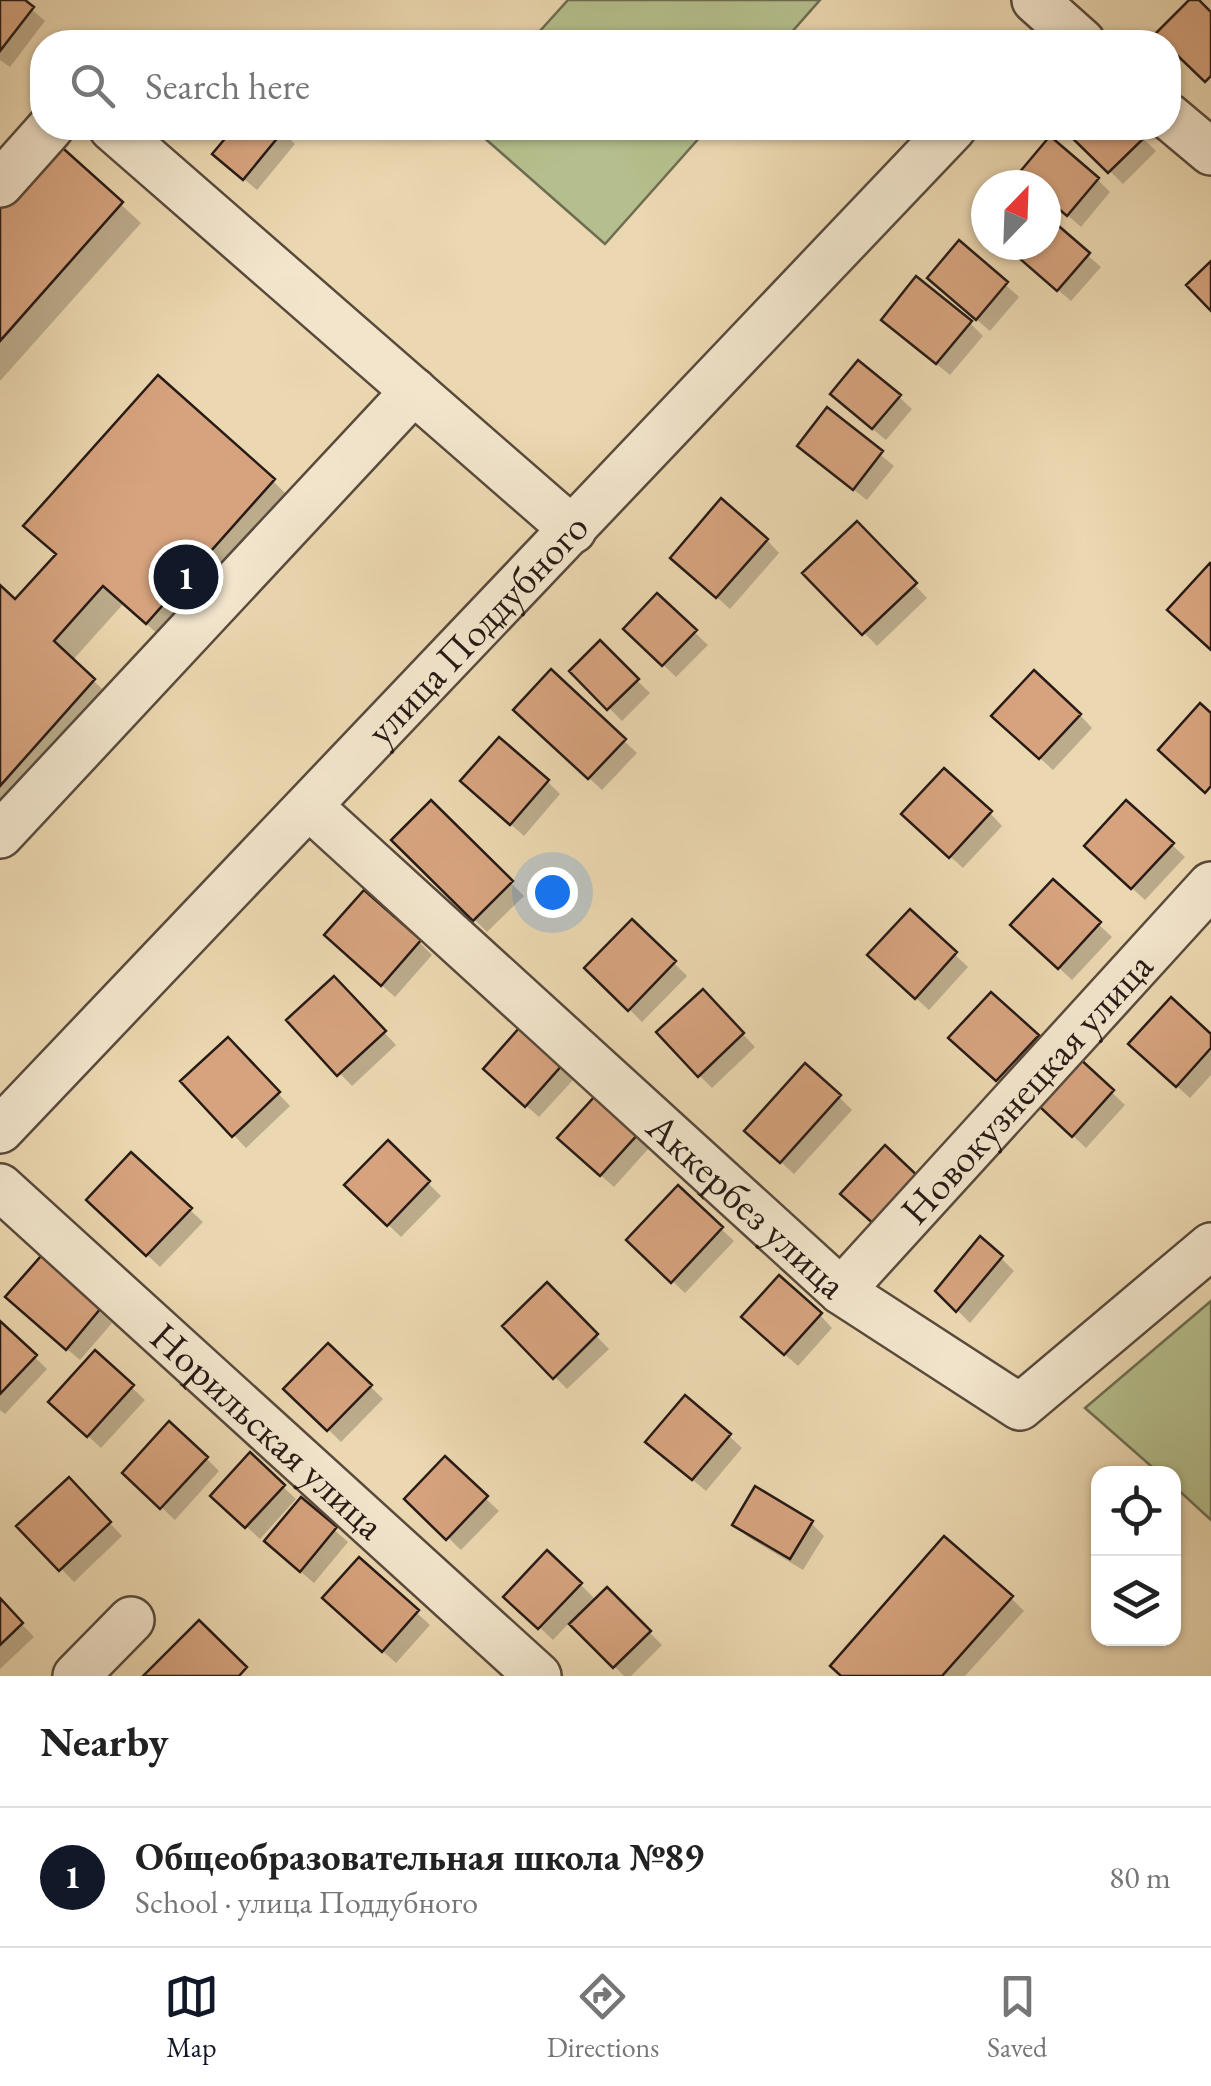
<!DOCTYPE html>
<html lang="en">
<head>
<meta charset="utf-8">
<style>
	body { margin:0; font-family:"EB Garamond",serif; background:#f6f6f6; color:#222 }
	.controls { position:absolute; right:30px; bottom:30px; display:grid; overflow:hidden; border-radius:20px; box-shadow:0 2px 8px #0004 }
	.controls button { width:90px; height:90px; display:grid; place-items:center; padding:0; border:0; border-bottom:2px solid #e0e0e0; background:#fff; color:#222; font:50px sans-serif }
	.compass { position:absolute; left:971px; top:170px; width:90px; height:90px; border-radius:50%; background:#fff; box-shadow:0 2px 8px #0004; rotate:23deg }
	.you { position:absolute; left:552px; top:892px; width:35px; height:35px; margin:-25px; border:8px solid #fff; border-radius:50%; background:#1a73e8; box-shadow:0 0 0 15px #1a73e833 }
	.badge { display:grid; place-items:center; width:65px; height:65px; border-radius:50%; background:#111827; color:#fff; font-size:32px; font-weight:700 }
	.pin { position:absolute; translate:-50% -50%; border:5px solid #fff; box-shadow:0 2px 10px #0006 }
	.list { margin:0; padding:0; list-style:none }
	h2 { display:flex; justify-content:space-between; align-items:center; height:130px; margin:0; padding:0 40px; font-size:42px }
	h2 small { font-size:32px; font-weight:400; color:#767676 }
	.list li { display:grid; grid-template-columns:65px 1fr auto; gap:30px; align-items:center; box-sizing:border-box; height:140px; padding:0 40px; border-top:2px solid #e0e0e0 }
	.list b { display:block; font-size:38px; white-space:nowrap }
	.list p { margin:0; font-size:32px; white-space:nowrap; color:#767676 }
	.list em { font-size:32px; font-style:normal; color:#767676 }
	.icon { flex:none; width:55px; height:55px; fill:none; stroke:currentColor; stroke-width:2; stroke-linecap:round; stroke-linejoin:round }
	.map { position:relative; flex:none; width:1211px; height:1676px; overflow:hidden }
	.search { position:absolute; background:#fff; box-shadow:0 2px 8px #0004; left:30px; right:30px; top:30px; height:110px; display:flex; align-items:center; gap:25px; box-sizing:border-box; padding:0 35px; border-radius:40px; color:#767676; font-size:38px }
	.sheet { height:270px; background:#fff }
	nav { display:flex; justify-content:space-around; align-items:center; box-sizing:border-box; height:140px; border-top:2px solid #e0e0e0; background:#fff; font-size:28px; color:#767676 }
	nav a { display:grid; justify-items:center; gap:5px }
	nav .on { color:#111827 }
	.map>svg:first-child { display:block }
	.green { fill:#b5bf8d; stroke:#6e6d52; stroke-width:2.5 }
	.shadow { fill:#0003 }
	.building { fill:#d6a37e; stroke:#271b16; stroke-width:2.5 }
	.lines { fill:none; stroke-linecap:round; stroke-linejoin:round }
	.minor-casing { stroke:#584a3c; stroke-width:50 }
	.minor { stroke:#f2e5cc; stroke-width:45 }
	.labels { text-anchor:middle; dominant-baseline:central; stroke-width:8; stroke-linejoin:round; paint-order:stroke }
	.street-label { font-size:40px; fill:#271b16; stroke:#f2e5cc }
</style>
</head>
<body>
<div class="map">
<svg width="1211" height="1676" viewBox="0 0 1211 1676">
	<rect width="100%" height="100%" fill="#ebd7b0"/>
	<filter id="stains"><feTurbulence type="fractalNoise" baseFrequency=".002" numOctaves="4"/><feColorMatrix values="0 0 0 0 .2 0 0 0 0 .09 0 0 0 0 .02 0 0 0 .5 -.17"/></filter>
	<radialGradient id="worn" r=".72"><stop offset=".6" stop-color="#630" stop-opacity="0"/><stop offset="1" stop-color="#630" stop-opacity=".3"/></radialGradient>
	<path class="green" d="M568,0H820L783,42H530Z
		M473,128H708L605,244Z
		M1211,1301V1520L1174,1486V1474L1159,1473L1085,1408Z"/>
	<path class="shadow" d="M0,0H21L45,21L10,67L0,60Z
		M238,128H278L295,144L257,190L215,154Z
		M1066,128H1132L1156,151L1123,184Z
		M56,145L141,223L0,381V208Z
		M1098,180L1110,192L1081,227L1046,196V185H1033Z
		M986,211V228L978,220Z
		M1046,219L1101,267L1071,301L1005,245H1046Z
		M959,244L1019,297L990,331L943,291Z
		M970,323L983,336L950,375L897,332Z
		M899,397L912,409L886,440L846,407Z
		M827,411L894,466L867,500L813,458Z
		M273,481L292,500L166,642L124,603L72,661L113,699L0,826V589L16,602Z
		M857,524L927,598L877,646L806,573Z
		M767,540L779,553L730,609L686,570Z
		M657,597L708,645L676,677L626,629Z
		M600,644L650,693L622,721L573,671Z
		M1080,715L1092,728L1053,770L1007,728Z
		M529,723L624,741L637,753L602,790Z
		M547,781L560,794L524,836L476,794Z
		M431,803L524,896L487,932L394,840Z
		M1127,803L1185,857L1145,900L1100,859Z
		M990,813L1002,826L963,868L917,827Z
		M1053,882L1112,937L1072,980L1027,938Z
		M910,912L968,967L929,1010L883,968Z
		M633,922L687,976L642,1022L588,968Z
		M419,942L432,955L395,997L340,948Z
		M334,979L396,1045L352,1086L289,1020Z
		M703,992L755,1047L712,1088L699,1075Z
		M1037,1037L1049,1050L1010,1092L964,1050Z
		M1211,1037V1075L1190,1098L1144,1056Z
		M228,1040L290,1106L246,1148L184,1082Z
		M1067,1050L1125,1105L1086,1148L1041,1106Z
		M561,1066L574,1079L539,1117L499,1082Z
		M839,1097L852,1110L794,1174L760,1143Z
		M636,1136L649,1148L614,1187L573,1151Z
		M388,1143L441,1196L401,1237L347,1185Z
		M678,1189L734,1241L685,1293L629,1240Z
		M190,1210L203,1222L160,1267L102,1213Z
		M1001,1258L1014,1271L970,1323L938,1291Z
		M42,1259L112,1323L80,1360L21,1310Z
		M547,1286L609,1349L567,1389L505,1326Z
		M820,1315L832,1328L798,1366L757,1330Z
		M0,1324L47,1369L5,1414L0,1410Z
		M329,1346L383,1399L341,1442L287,1389Z
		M95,1353L145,1400L101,1448L64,1414Z
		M729,1436L742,1448L706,1491L662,1454Z
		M250,1456L296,1499L260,1539L226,1508Z
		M206,1458L219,1471L175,1520L125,1473Z
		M445,1460L499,1511L461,1550L408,1499Z
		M69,1480L122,1536L74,1582L20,1526Z
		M301,1501L348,1542L314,1583L280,1554Z
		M811,1523L824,1536L803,1570L748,1537L735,1525Z
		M360,1561L430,1625L396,1663L338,1611Z
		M580,1584L596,1600L607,1590L662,1645L631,1676H624L570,1622L553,1640L520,1609Z
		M1011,1598L1024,1611L965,1676H843Z
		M0,1601L34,1637L0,1669Z"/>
	<path class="building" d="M0,0H25L34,7L0,51Z
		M1189,0H1199L1211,12V76L1205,82L1155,34Z
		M234,128L284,130L243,180L212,154Z
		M1062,128H1136L1145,137L1108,173Z
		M1050,136L1099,178L1067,216L1046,198V185H1031L1018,174Z
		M56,142L123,202L0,341V204Z
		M1046,215L1090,253L1057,291L1004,245H1046Z
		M959,240L1008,282L976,320L927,278Z
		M1211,261V311L1186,285Z
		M916,276L972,321L936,364L881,320Z
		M858,360L901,395L872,429L830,394Z
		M158,375L275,479L146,624L103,586L54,641L95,679L0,786V585L15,599L56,554L23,526Z
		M827,407L883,451L853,490L797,446Z
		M721,498L768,539L716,598L670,558Z
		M857,521L917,583L862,635L802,573Z
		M1210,563L1211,564V650L1167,610Z
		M657,593L697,630L662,666L623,629Z
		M600,640L639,679L607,710L569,671Z
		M551,669L626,739L588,779L513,710Z
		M1034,670L1081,714L1039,759L991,716Z
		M1200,703L1211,713V786L1205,793L1158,750Z
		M499,737L549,780L510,825L460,781Z
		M944,768L992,811L949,858L901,814Z
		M431,800L513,881L473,921L391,840Z
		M1126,800L1174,843L1131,889L1084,846Z
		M1053,879L1101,922L1058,969L1010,925Z
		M364,890L421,940L381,986L324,935Z
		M910,909L957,952L915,999L867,955Z
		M632,919L676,961L628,1011L584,968Z
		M334,976L386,1031L337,1076L286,1020Z
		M703,989L744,1033L698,1077L656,1032Z
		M991,992L1039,1035L996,1081L948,1038Z
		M1171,997L1211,1034V1048L1176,1087L1128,1044Z
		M520,1027L563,1064L525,1107L483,1069Z
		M228,1037L280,1092L232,1137L180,1081Z
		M1067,1047L1114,1090L1072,1137L1025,1093Z
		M805,1063L841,1095L780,1163L744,1131Z
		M595,1096L638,1134L600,1176L557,1138Z
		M388,1140L430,1181L387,1226L344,1185Z
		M885,1145L921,1179L876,1226L840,1194Z
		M131,1152L192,1208L146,1256L86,1200Z
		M678,1185L723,1227L671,1283L626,1240Z
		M980,1236L1003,1256L956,1312L935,1291Z
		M41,1256L101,1308L66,1350L5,1297Z
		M779,1275L822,1313L784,1355L741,1317Z
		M547,1282L598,1334L553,1379L502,1326Z
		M0,1321L37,1355L0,1394Z
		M328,1343L372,1385L327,1431L283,1389Z
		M95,1350L134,1385L87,1437L48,1402Z
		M685,1395L731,1434L692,1480L645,1442Z
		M169,1421L208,1457L160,1509L122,1473Z
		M250,1452L285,1485L245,1528L210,1496Z
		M445,1456L488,1496L446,1540L404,1499Z
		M69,1477L111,1522L59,1571L16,1526Z
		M755,1486L813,1521L790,1559L732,1525Z
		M301,1497L337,1527L300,1572L264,1541Z
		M944,1536L1013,1596L942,1676H841L830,1666Z
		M547,1550L582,1583L538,1629L503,1597Z
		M359,1557L419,1610L382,1652L322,1598Z
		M607,1587L651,1631L613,1668L569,1624Z
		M0,1598L23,1623L0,1645Z
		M199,1620L247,1667L239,1676H143Z"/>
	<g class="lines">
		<defs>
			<g id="minor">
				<path d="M1035,0L1082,42"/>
				<path d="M1168,116L1211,152"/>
				<path d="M112,128L573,530"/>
				<path d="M0,184L50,128"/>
				<path id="s1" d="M311,808L841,1291L1020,1407L1211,1246"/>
				<path d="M0,835L414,391"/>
				<path id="s2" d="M0,1130L953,128"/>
				<path id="s3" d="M0,1187L538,1676"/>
				<path id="s4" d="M841,1291L1211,885"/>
				<path d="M76,1676L131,1620"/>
			</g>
		</defs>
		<use href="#minor" class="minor-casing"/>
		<use href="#minor" class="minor"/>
	</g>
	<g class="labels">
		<g class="street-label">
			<text stroke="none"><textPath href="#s2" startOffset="692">улица Поддубного</textPath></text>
			<text stroke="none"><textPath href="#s4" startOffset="275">Новокузнецкая улица</textPath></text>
			<text stroke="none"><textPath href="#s1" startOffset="590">Аккербез улица</textPath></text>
			<text stroke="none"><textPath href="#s3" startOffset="362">Норильская улица</textPath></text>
		</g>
	</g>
	<rect width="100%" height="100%" filter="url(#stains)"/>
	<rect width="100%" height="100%" fill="url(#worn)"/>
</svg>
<div class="controls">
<button><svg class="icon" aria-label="locate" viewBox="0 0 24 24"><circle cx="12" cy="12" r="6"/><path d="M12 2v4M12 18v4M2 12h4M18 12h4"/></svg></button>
<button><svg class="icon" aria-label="layers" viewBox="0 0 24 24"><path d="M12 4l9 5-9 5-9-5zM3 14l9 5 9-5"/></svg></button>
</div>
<svg class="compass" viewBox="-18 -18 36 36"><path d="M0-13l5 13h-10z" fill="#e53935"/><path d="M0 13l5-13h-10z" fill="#767676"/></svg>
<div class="you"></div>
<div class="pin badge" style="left:186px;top:577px">1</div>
<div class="search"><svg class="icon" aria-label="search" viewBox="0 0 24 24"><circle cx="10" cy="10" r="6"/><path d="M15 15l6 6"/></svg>Search here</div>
</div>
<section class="sheet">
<h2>Nearby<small></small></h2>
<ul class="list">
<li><span class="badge">1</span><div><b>Общеобразовательная школа №89</b><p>School · улица Поддубного</p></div><em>80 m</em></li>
</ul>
</section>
<nav>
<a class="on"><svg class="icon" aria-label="map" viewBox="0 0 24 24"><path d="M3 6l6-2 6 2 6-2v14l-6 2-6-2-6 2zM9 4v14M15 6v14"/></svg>Map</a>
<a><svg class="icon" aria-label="directions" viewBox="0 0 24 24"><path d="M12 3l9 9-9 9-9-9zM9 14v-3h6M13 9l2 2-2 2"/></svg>Directions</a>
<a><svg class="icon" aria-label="saved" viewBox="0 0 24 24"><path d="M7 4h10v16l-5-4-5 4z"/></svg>Saved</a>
</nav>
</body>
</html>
